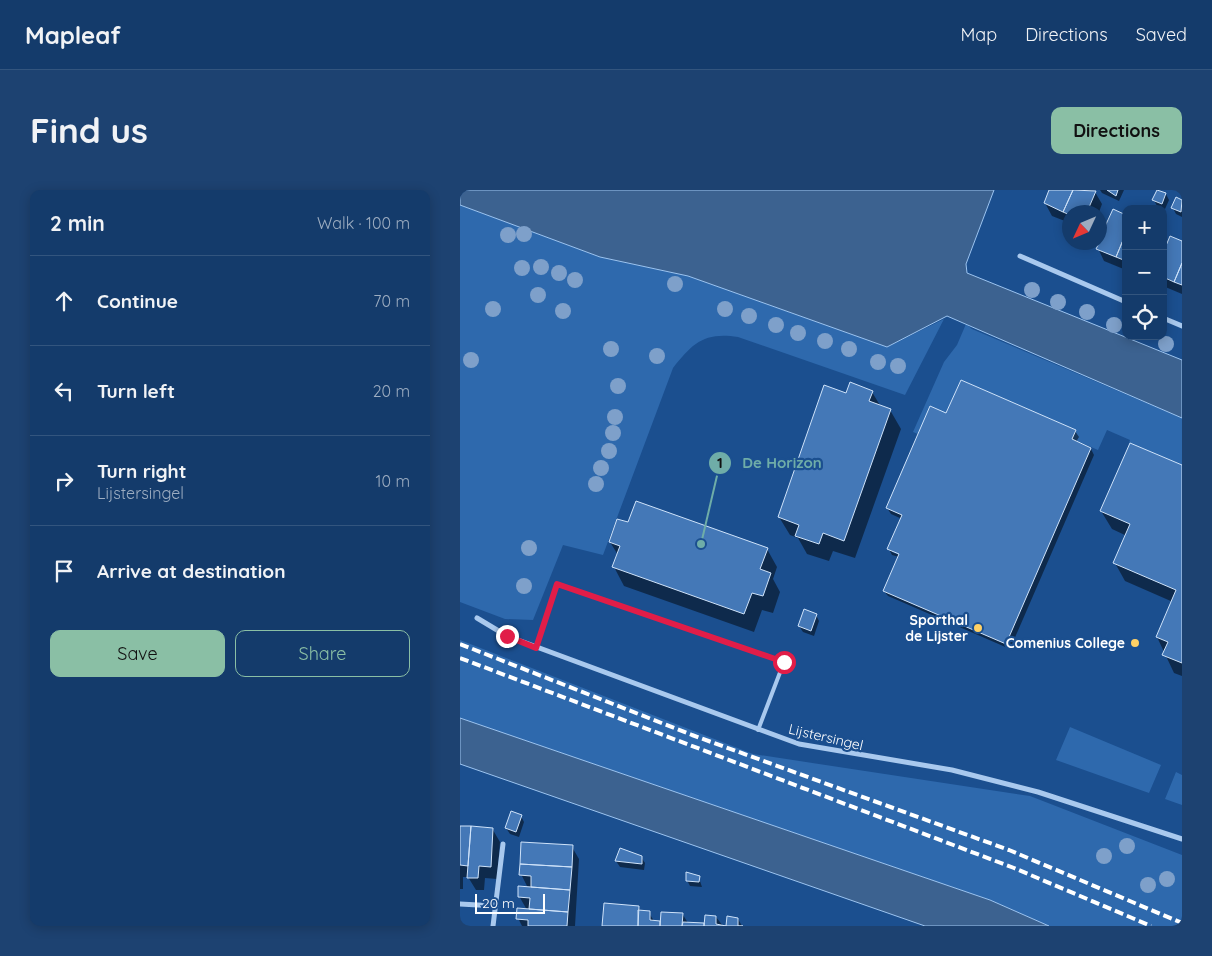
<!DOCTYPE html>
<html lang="en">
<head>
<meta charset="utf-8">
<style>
	body { margin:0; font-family:Quicksand,sans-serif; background:#1d4271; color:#f1f3f6 }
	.controls { position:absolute; right:15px; top:15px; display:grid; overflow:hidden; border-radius:10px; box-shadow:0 2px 12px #0003 }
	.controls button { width:45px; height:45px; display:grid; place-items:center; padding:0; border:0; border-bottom:1px solid #33557e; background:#143b6b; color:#f1f3f6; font:25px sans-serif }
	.compass { position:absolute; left:602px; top:15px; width:45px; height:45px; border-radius:50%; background:#143b6b; box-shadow:0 2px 12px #0003; rotate:226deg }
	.scale { position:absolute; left:15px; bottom:12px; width:70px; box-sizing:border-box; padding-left:5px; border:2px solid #fff; border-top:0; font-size:14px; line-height:18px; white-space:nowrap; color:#fff; -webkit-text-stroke:4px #1b4f8f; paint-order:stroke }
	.stop { position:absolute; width:15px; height:15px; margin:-11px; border:4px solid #e11d48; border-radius:50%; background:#fff }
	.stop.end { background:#e11d48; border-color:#fff; box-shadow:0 1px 5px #0008 }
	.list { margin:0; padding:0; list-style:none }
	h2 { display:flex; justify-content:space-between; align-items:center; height:65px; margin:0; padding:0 20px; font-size:21px }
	h2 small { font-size:16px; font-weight:400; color:#9dadc1 }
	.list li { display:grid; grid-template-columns:32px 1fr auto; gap:15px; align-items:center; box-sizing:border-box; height:90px; padding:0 20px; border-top:1px solid #33557e }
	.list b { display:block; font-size:19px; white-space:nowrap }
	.list p { margin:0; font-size:16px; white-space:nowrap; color:#9dadc1 }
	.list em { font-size:16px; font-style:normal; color:#9dadc1 }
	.actions { display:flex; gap:10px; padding:15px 20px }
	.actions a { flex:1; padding:11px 0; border:1px solid #8abfa5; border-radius:10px; text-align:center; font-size:18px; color:#8abfa5 }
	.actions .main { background:#8abfa5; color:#111 }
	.icon { flex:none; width:28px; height:28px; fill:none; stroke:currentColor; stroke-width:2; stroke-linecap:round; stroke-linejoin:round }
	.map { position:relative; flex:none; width:722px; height:736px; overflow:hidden; border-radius:10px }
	header { display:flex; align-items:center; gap:30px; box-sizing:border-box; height:70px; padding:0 25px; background:#143b6b; border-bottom:1px solid #33557e }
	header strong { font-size:24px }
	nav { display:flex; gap:28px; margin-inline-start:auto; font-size:18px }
	.intro { display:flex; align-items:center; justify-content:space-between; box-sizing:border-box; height:120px; padding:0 30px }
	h1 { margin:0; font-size:35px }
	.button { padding:12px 22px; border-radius:10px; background:#8abfa5; color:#111; font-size:18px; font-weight:700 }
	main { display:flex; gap:30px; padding:0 30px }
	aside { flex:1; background:#143b6b; border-radius:10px; box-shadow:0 2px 12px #0003 }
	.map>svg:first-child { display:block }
	.green { fill:#2e69ad }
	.water { fill:#3c6290; stroke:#9cc4f0 }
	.shadow { fill:#0007; fill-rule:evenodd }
	.building { fill:#4478b7; stroke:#cfe3fa }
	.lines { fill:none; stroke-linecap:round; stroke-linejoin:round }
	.lane { stroke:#a9c9ee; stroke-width:4 }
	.street { stroke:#a9c9ee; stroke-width:5 }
	.rail { stroke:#fff; stroke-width:4; stroke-dasharray:9 4; stroke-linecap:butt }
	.tree { fill:#7ea0ca }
	.route { stroke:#e11d48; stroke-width:6 }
	.poi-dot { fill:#ffd166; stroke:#1b4f8f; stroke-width:2 }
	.labels { text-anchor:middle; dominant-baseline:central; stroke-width:4.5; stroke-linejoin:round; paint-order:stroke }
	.poi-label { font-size:14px; font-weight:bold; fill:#fff; stroke:#1b4f8f; text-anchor:end }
	.street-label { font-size:14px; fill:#fff; stroke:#1b4f8f }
	.leader { fill:none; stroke:#6fada8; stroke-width:2 }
	.callout-dot { fill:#6fada8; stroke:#1b4f8f; stroke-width:2 }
	.mark-label { font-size:15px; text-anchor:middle; font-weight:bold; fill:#111 }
	.callout-label { font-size:15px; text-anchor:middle; font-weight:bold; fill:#6fada8; stroke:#1b4f8f; stroke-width:4.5; stroke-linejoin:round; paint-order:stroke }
</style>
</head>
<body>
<header>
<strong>Mapleaf</strong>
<nav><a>Map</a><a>Directions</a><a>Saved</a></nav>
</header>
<div class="intro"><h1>Find us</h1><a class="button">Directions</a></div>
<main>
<aside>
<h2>2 min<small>Walk · 100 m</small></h2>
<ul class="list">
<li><svg class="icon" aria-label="ahead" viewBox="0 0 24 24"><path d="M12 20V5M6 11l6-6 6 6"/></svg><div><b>Continue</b></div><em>70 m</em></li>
<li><svg class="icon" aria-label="left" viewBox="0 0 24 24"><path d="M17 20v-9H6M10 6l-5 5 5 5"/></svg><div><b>Turn left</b></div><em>20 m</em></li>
<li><svg class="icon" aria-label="right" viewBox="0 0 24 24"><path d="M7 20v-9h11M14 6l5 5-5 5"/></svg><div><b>Turn right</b><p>Lijstersingel</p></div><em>10 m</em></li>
<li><svg class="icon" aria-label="arrive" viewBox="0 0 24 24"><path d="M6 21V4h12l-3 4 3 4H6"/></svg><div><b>Arrive at destination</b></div></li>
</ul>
<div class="actions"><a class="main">Save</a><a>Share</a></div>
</aside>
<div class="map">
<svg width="722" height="736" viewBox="0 0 722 736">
	<rect width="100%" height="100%" fill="#1b4f8f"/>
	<path class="green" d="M0,15L140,67L228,86L427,157L484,129L445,205L278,147C244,142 233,153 213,178L143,365L103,355L73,430L45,429L0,412Z
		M506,134L512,139L722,228V275L669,253L670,250L647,240L638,260L612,249L616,240L501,190L486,223L458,244L453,242L484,172L497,155Z
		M0,450L293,564L570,606L722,665V736H589L530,710L0,528Z
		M610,537L701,575L689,603L596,570Z
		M716,582L722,585V615L705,609Z"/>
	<path class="water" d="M0,0H534L506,74L507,83L722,170V228L487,126L427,157L228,86L140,67L0,15Z
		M0,528L530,710L589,736H465L0,574Z"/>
	<path class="shadow" d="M591,0H631L635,2L642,14L639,22H610V33L592,26L585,13Z
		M640,0H664L659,11L642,3Z
		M706,4L709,10L705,19L697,16L694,10Z
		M717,9L722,11V27L716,24L713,18Z
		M666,26V80L644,71L636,54L640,52V44L643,45Z
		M722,52V104L703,96V54L708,56Z
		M412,202L421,217L430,220L441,239L395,368L373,361L369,371L347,364L338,348L330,345L319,327L387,205Z
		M486,225L615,241L619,247L616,252L631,259L634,265L550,459L428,406L424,401L439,367L432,365L429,359L442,329L431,324L427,318ZM432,359L444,367L432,362Z
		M722,276V486L714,483L697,447L713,412L665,391L655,373L667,346L652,339L641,321Z
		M150,352L307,359L317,377L313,389L320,402L313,423L302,420L294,442L164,396L154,377L158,365Z
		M356,425L359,431L354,446L343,442L339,436Z
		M61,626L64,632L59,647L50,644L46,638Z
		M0,637L33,640L40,652L37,689L25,688L24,700H16L8,687H3V699H0Z
		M112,657L119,669L115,736H62L58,728L67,720L59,706L68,698L61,684Z
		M181,667L185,673L184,680L160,677L156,671Z
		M239,688L242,697L230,696L227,690Z
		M178,717L181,722L189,723L194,731L201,732L223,725L228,733L245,735L256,727L263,736H143Z
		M278,729L282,736H267Z"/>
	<path class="building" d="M589,0H613L603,22L584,13Z
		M613,0L636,1L627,22H610V25L603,22Z
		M647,0H658L656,6Z
		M697,0L706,3L702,14L692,10Z
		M716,7L722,10L721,22L711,18Z
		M653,19L666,25V43L656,67L636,59L638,55L634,54L640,52V42L642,43Z
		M666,43V71L656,67Z
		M710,46L722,51V73L714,92L703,87V63Z
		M722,73V95L714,92Z
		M501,190L616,240L612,249L631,258L546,454L423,401L439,364L427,359L442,325L426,318L470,216L486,223Z
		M390,192L413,201L409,211L431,219L384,351L363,343L359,354L335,346L339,335L318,327L364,195L386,203Z
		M670,253L722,275V473L702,465L708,452L696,447L716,400L653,373L670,334L640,321Z
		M176,311L308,358L300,379L311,383L303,406L292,403L284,424L152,377L160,356L149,352L157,329L168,332Z
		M344,419L357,424L351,441L338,436Z
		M51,621L62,625L56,642L45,638Z
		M0,636H11L8,676L0,675Z
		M11,636L33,638L31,677L19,676L18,688H7Z
		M61,652L113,655L112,677L60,674Z
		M160,658L182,666V674L155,671Z
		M60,674L112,677L110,700L71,697V686L59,685Z
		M226,682L240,686L239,692L226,691Z
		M58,696L110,700L108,722L69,719L70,708L58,707Z
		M144,713L179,716L178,736H142Z
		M57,718L108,722L107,736H68V730L56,729Z
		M178,720L190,721V730L200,731V736H178Z
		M201,722L223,723L222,736H200Z
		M245,725L256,726V734L266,736H244Z
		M267,726L278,728V736H283H266Z
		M223,732L244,733V736H222Z"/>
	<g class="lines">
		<path class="lane" d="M76,458L97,394L324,472L298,540"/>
		<path class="street" d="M560,66L666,112
			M703,128L722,136
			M17,428L47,446L339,554L492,580L578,602L722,649
			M0,714L36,716
			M33,736L43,654"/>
		<path class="rail" d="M0,454L232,545L549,660L722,733
			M0,468L554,678L691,736"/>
	</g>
	<g class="tree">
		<circle cx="64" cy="44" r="8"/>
		<circle cx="48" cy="45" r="8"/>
		<circle cx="81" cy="77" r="8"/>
		<circle cx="62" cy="78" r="8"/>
		<circle cx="99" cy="83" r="8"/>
		<circle cx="115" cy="90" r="8"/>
		<circle cx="215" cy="94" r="8"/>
		<circle cx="572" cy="100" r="8"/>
		<circle cx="78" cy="105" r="8"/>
		<circle cx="598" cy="112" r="8"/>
		<circle cx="33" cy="119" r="8"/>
		<circle cx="265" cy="119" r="8"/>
		<circle cx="103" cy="121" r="8"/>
		<circle cx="627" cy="122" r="8"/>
		<circle cx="289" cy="126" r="8"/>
		<circle cx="316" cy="135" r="8"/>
		<circle cx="654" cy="135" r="8"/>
		<circle cx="338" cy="143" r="8"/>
		<circle cx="365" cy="151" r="8"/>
		<circle cx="706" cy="154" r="8"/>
		<circle cx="151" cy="159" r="8"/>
		<circle cx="389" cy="159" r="8"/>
		<circle cx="197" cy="166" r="8"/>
		<circle cx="11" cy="170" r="8"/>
		<circle cx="418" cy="172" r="8"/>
		<circle cx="438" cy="176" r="8"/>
		<circle cx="158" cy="196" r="8"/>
		<circle cx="155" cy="227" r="8"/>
		<circle cx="153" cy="243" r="8"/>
		<circle cx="149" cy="261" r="8"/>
		<circle cx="141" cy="278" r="8"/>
		<circle cx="136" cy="294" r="8"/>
		<circle cx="69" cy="358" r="8"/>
		<circle cx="64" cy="396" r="8"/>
		<circle cx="667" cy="656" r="8"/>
		<circle cx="644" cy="666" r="8"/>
		<circle cx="707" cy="689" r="8"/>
		<circle cx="688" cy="695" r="8"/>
	</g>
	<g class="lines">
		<path class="route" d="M47,446L76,458L97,394L324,472"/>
	</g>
	<g class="poi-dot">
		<circle cx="518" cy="438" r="5"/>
		<circle cx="675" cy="453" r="5"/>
	</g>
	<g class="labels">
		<g class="poi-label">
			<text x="508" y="430">Sporthal<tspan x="508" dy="16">de Lijster</tspan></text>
			<text x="665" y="453">Comenius College</text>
		</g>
		<g class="street-label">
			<text transform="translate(366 547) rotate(13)">Lijstersingel</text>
		</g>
	</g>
	<path class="leader" d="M241 354L260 273"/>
	<g class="callout-dot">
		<circle cx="241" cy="354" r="5"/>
		<circle cx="260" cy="273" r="12"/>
	</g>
	<g class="mark-label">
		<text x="260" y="278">1</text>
	</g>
	<g class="callout-label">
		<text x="322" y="278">De Horizon</text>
	</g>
</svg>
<div class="controls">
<button>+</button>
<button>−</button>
<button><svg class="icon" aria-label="locate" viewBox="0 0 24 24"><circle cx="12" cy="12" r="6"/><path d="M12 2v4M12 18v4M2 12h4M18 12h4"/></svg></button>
</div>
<svg class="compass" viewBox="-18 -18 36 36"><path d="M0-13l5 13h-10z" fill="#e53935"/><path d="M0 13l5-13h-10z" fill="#9dadc1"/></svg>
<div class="scale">20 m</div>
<div class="stop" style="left:324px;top:472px"></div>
<div class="stop end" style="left:47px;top:446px"></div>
</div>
</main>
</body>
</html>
